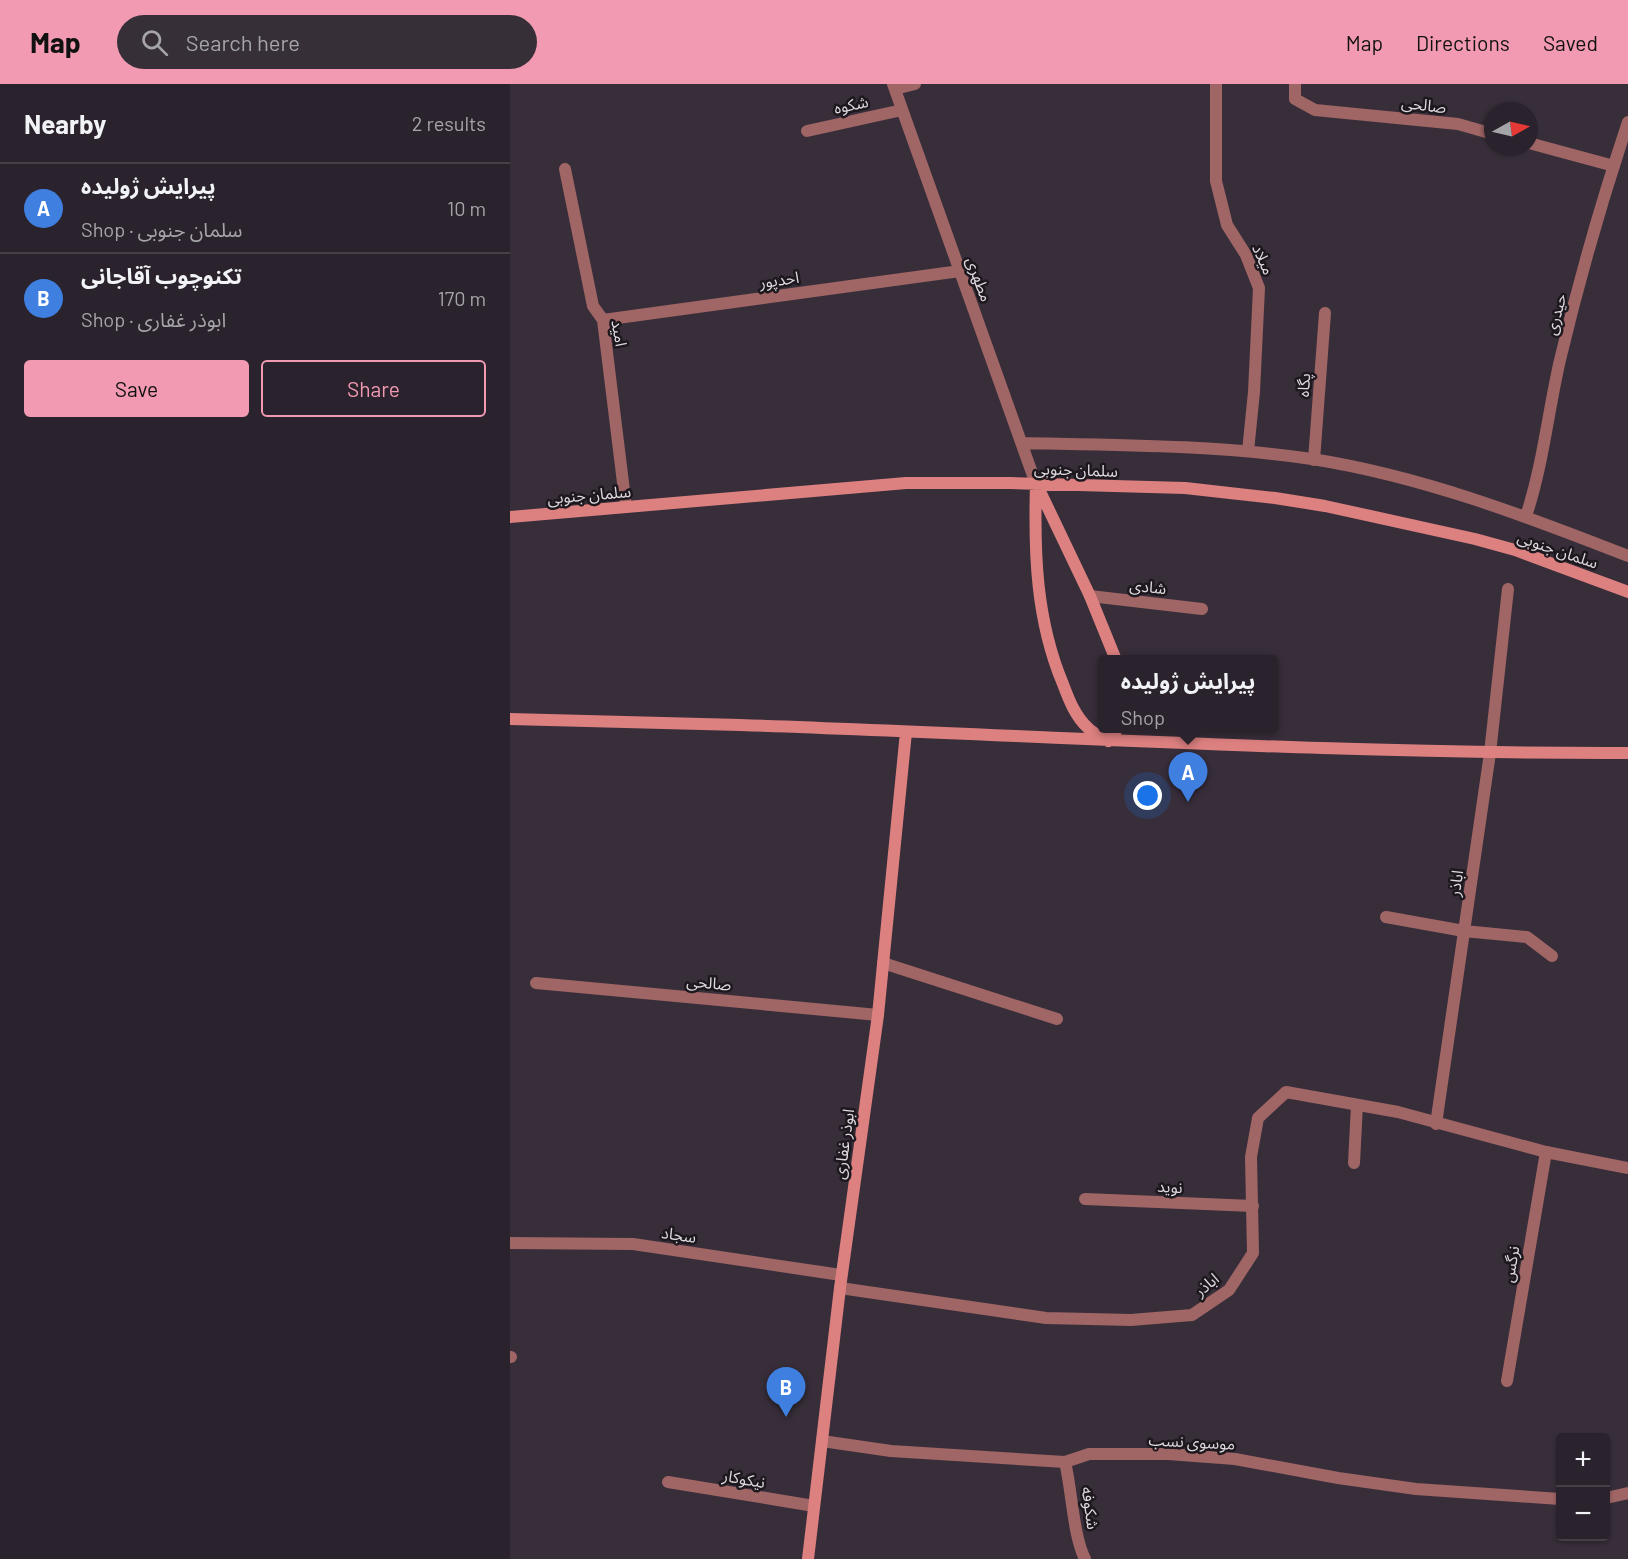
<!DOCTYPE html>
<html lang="en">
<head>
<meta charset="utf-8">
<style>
	body { margin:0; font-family:Barlow,"Noto Sans Arabic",sans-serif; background:#362f38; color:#f1f3f6 }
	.controls { position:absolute; right:18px; bottom:18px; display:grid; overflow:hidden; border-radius:6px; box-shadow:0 2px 4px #0004 }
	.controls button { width:54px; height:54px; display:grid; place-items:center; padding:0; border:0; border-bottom:2px solid #463f48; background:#2a222c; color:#f1f3f6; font:30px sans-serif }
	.compass { position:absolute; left:974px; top:18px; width:54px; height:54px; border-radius:50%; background:#2a222c; box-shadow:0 2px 4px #0004; rotate:82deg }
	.you { position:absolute; left:638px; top:712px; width:21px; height:21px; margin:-15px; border:4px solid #fff; border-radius:50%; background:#1a73e8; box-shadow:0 0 0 9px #1a73e833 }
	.badge { display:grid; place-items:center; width:39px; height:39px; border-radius:50%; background:#f19ab1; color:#fff; font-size:20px; font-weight:700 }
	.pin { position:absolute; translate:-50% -50px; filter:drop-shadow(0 2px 3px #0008) }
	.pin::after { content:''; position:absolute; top:32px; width:21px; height:18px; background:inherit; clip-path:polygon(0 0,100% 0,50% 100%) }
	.popup { position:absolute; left:588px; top:571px; width:180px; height:78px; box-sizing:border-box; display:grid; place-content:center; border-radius:6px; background:#2a222c; filter:drop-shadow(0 2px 4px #0005); font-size:20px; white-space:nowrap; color:#a5a4a9 }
	.popup b { font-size:22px; color:#f1f3f6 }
	.popup::after { content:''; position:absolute; left:50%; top:100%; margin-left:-12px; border:12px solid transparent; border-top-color:#2a222c }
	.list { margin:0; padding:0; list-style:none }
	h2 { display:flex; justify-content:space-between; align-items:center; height:78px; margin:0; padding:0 24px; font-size:26px }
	h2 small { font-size:20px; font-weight:400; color:#a5a4a9 }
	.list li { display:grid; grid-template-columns:39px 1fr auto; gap:18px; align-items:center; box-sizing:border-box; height:90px; padding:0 24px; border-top:2px solid #463f48 }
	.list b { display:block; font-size:22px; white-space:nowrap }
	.list p { margin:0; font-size:20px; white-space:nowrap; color:#a5a4a9 }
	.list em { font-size:20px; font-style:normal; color:#a5a4a9 }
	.actions { display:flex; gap:12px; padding:18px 24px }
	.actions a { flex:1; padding:14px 0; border:2px solid #f19ab1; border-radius:6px; text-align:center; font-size:21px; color:#f19ab1 }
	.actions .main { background:#f19ab1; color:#111 }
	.icon { flex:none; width:33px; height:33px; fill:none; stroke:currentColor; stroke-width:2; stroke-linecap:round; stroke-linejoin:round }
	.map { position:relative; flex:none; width:1118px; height:1475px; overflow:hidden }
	header { display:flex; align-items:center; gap:36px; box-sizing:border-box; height:84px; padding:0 30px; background:#f19ab1; color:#111 }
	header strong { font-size:28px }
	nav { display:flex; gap:33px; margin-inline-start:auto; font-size:21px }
	.search { width:420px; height:54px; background:#362f38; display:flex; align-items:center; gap:15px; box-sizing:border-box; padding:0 21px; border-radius:33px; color:#a5a4a9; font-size:22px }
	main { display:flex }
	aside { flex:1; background:#2a222c }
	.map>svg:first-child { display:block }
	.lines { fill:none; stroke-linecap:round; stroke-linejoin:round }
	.lane { stroke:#a06565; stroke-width:12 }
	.street { stroke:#a06565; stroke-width:12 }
	.secondary { stroke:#dd8080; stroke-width:12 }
	.labels { text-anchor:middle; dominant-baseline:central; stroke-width:5; stroke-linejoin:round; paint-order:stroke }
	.street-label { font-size:16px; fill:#ded8df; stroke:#1d181d }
</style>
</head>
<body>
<header>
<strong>Map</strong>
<div class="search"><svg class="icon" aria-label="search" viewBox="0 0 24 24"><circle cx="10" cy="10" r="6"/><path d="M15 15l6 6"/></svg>Search here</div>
<nav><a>Map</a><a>Directions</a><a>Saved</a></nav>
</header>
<main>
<aside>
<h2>Nearby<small>2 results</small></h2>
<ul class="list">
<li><span class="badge" style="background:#3f7fe0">A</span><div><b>پیرایش ژولیده</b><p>Shop · سلمان جنوبی</p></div><em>10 m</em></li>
<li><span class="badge" style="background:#3f7fe0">B</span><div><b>تکنوچوب آقاجانی</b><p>Shop · ابوذر غفاری</p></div><em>170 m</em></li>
</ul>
<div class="actions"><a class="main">Save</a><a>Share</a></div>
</aside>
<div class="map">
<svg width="1118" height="1475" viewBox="0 0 1118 1475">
	<rect width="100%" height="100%" fill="#382e3a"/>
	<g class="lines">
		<path class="lane" d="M785,0V15L805,26L948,40L983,50
			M297,47L392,26
			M1019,59L1104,82
			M804,376L815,229
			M580,512L692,525
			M876,833L954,847L1017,853L1042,872
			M373,879L547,935
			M26,899L368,931
			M926,1040L980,669
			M844,1079L847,1021
			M575,1115L743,1122
			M0,1273H1
			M997,1297L1036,1068
			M158,1398L304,1422"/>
		<path class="street" d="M383,0L526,400
			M706,0V97L717,141L736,171L749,204L744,308L738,367
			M385,5L405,0
			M55,85L83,222L93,236L116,423
			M93,236L450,187
			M512,359C608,361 706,361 802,375C911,392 1016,432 1118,472
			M1016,432C1033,381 1038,328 1050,276C1069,196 1092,116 1118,38
			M980,669L998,505
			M0,1159L123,1160L331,1191
			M330,1204L536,1234L621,1236L682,1231L719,1206L743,1169L741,1073L748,1034L776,1008L888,1028L1036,1068L1118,1084
			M312,1357L381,1367L555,1378L579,1370H658L725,1375L828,1394L906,1405L1050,1415
			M555,1378C562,1407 563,1451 575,1475
			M1096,1414L1118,1409"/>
		<path class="secondary" d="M526,400C524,469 526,536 553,600C559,616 565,632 578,644C583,649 591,653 598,657L608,644
			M527,401L580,512L606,576
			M0,433L396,399H499L675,404L765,414L815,422L965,455L1005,466L1118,508
			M0,635C77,637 154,639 230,641C526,651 822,670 1118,669
			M298,1475L330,1204L368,931L396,648"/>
	</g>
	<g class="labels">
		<g class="street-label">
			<text transform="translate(341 20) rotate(-12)">شکوه</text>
			<text transform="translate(914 20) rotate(7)">صالحی</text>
			<text transform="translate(754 175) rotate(66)">میلاد</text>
			<text transform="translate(269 195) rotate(-8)">احدپور</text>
			<text transform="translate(470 195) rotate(70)">مطهری</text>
			<text transform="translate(1045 230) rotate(-75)">حیدری</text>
			<text transform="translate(110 249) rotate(80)">امید</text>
			<text transform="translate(793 301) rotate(-86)">پگاه</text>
			<text transform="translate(566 385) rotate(2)">سلمان جنوبی</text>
			<text transform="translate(79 410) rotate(-5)">سلمان جنوبی</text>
			<text transform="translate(1048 465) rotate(19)">سلمان جنوبی</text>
			<text transform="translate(638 502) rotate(6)">شادی</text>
			<text transform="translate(945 799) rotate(-82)">اباذر</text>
			<text transform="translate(199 898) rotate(5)">صالحی</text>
			<text transform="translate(333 1060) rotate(-82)">ابوذر غفاری</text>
			<text transform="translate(660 1102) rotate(3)">نوید</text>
			<text transform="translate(169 1150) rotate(8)">سجاد</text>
			<text transform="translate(1000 1180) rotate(-80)">نرگس</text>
			<text transform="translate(696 1200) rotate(-39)">اباذر</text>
			<text transform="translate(682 1357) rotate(3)">موسوی نسب</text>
			<text transform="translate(234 1394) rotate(10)">نیکوکار</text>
			<text transform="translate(581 1424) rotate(82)">شکوفه</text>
		</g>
	</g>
</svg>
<div class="controls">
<button>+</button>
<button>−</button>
</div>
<svg class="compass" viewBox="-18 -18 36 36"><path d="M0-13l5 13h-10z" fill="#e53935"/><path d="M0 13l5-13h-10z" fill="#a5a4a9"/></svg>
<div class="you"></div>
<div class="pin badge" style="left:678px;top:718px;background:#3f7fe0">A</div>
<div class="popup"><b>پیرایش ژولیده</b>Shop</div>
<div class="pin badge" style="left:276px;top:1333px;background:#3f7fe0">B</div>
</div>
</main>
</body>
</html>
